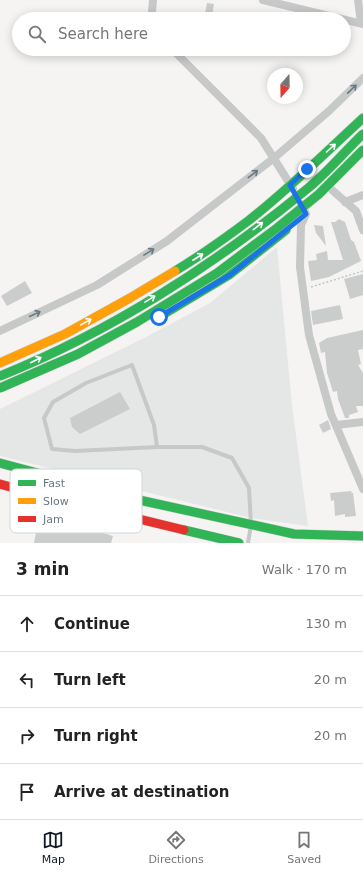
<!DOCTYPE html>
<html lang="en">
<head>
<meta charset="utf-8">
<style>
	body { margin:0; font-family:"DejaVu Sans",sans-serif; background:#f6f6f6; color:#222 }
	.compass { position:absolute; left:267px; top:68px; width:36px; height:36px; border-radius:50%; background:#fff; box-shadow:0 2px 10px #0003; rotate:200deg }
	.stop { position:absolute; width:12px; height:12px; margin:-9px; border:3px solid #1a73e8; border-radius:50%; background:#fff }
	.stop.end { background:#1a73e8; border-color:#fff; box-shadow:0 1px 4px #0008 }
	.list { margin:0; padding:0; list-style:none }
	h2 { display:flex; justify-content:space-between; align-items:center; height:52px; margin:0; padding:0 16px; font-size:17px }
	h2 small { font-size:13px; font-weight:400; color:#767676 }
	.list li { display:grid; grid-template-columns:26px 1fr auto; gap:12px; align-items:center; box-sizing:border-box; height:56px; padding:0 16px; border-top:1px solid #e0e0e0 }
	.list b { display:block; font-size:15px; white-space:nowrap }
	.list em { font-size:13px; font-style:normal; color:#767676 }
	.icon { flex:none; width:22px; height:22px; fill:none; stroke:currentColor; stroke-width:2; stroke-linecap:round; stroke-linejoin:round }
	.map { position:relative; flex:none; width:363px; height:543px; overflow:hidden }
	.search { position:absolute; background:#fff; box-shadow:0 2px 10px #0003; left:12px; right:12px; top:12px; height:44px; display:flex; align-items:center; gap:10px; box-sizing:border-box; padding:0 14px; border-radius:22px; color:#767676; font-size:15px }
	.sheet { height:276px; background:#fff }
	nav { display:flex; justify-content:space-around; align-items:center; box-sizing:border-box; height:56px; border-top:1px solid #e0e0e0; background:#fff; font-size:11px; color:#767676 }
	nav a { display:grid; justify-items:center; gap:2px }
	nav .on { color:#111827 }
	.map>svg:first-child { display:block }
	.built { fill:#e5e6e6 }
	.building { fill:#cbcccc }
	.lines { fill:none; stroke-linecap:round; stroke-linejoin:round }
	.fast-casing { stroke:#d0d1d1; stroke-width:10 }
	.slow-casing { stroke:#d0d1d1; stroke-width:10 }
	.jam-casing { stroke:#d0d1d1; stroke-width:10 }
	.path { stroke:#c4c5c6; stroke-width:1.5; stroke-dasharray:2 2; stroke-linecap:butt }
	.lane { stroke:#c7c9c8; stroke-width:4 }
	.street { stroke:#c7c9c8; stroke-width:8 }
	.fast { stroke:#30b455; stroke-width:9 }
	.slow { stroke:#ff9f0a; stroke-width:9 }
	.jam { stroke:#e5322d; stroke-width:9 }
	.fast-bridge-casing { stroke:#d0d1d1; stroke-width:10; stroke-linecap:butt }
	.fast-bridge { stroke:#30b455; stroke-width:9 }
	.oneway { stroke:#667982 }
	.oneway2 { stroke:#fff }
	.route { stroke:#1a73e8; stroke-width:5 }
	.key { fill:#fff; stroke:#d1d7da; stroke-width:1 }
	.key-label { font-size:11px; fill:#667982 }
</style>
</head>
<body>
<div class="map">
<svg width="363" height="543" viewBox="0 0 363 543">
	<rect width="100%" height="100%" fill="#f5f4f3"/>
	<path class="built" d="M277,247L292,405L308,526L251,518L0,456V409L146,337L210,303Z"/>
	<path class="building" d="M207,3L214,4L212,16L205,14Z
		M339,219L345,222L351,240L354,242L361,261L329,277L311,281L308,261L317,260L316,254L327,251L328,260H343L331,222H335Z
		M314,225L323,226L326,246L316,233Z
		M363,274V295L350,299L344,279Z
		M25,281L32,293L7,306L1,296Z
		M340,305L343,319L313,325L311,311Z
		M363,330V349L358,350L361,364L358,365L363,373V406H356L358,412L349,415V418H345L338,399L337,391L333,392L327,373L325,352L321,353L319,343L327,338Z
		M120,392L130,409L80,434L72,427L70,418Z
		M328,420L331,429L323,433L319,425Z
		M352,491L351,493H353L356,516L345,517V514L335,516L334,500L331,501L330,493Z
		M39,517L81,531L82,527L113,536L111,543H34Z"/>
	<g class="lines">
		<defs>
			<path id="fast" d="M175,271C200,256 224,239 248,221C288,190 325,153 363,118
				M159,317L229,275L286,230
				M0,463L139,500L294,534L363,536
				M184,530L239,543"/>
			<path id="slow" d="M0,363L65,334L130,298L175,271"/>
			<path id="jam" d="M0,484L32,493L184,530"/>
		</defs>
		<use href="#fast" class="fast-casing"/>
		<use href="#slow" class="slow-casing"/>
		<use href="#jam" class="jam-casing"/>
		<path class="path" d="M311,287L363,271"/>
		<path class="lane" d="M157,447L154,425L132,365L86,383L53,402L44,418L52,449L75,451L157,447H202L232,458L249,488L251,525L248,543"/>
		<path class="street" d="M153,0L152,12L154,19
			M263,0L363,24
			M358,0L361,23
			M172,49L261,138L293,189
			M332,190L356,211L363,230
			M345,202L363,195
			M301,204L306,214L301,225L300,267L309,335L331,414L363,489
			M0,331L97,285L167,241L274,158L329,111L363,78
			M336,425L363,422"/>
		<use href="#fast" class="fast"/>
		<use href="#slow" class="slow"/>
		<use href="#jam" class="jam"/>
		<defs>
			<path id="fast-bridge" d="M0,376C110,332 216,264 307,189C327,173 344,152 363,134
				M0,388L78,354L137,322L217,273L277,228L319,194L363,150"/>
		</defs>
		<use href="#fast-bridge" class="fast-bridge-casing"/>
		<use href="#fast-bridge" class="fast-bridge"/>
	</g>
	<defs><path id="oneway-shaft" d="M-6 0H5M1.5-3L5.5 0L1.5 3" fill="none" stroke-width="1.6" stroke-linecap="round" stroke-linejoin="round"/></defs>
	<g class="oneway">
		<use href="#oneway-shaft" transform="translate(352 89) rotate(-44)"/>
		<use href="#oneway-shaft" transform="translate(253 174) rotate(-38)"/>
		<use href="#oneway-shaft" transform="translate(149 252) rotate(-32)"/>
		<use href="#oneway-shaft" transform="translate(35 314) rotate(-25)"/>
	</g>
	<g class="oneway2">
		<use href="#oneway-shaft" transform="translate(331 148) rotate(-42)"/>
		<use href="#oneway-shaft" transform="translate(258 226) rotate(-38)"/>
		<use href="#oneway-shaft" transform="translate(198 257) rotate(-33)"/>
		<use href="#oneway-shaft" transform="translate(150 299) rotate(-32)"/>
		<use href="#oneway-shaft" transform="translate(86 322) rotate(-29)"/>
		<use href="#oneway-shaft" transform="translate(36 360) rotate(-27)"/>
	</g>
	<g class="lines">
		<path class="route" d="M159,317L230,275L306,214L290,185L307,169"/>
	</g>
	<rect x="10" y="469" width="132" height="64" rx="6" class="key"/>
	<rect x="18" y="480" width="18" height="6" fill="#30b455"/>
	<rect x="18" y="498" width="18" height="6" fill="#ff9f0a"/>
	<rect x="18" y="516" width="18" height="6" fill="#e5322d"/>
	<g class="key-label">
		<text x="43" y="487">Fast</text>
		<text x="43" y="505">Slow</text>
		<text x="43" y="523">Jam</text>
	</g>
</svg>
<svg class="compass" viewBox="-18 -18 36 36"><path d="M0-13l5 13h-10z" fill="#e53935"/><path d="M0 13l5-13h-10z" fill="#767676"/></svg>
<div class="stop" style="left:159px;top:317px"></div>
<div class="stop end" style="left:307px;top:169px"></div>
<div class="search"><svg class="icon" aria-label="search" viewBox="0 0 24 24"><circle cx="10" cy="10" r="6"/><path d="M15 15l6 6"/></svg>Search here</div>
</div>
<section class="sheet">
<h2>3 min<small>Walk · 170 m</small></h2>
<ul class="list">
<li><svg class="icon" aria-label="ahead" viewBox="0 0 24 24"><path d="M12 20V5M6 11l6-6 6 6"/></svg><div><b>Continue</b></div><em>130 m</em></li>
<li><svg class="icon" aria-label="left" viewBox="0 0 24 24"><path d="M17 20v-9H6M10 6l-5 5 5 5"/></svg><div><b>Turn left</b></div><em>20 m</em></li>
<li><svg class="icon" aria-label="right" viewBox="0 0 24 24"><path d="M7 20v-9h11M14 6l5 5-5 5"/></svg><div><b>Turn right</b></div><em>20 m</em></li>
<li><svg class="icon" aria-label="arrive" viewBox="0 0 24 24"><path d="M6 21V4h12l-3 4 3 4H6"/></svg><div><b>Arrive at destination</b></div></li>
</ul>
</section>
<nav>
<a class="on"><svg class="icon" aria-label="map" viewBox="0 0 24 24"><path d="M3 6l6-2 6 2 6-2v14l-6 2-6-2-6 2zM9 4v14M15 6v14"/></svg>Map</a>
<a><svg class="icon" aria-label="directions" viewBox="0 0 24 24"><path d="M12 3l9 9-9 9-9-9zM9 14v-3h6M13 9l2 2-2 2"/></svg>Directions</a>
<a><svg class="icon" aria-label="saved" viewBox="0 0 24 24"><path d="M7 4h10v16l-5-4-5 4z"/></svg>Saved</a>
</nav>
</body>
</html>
